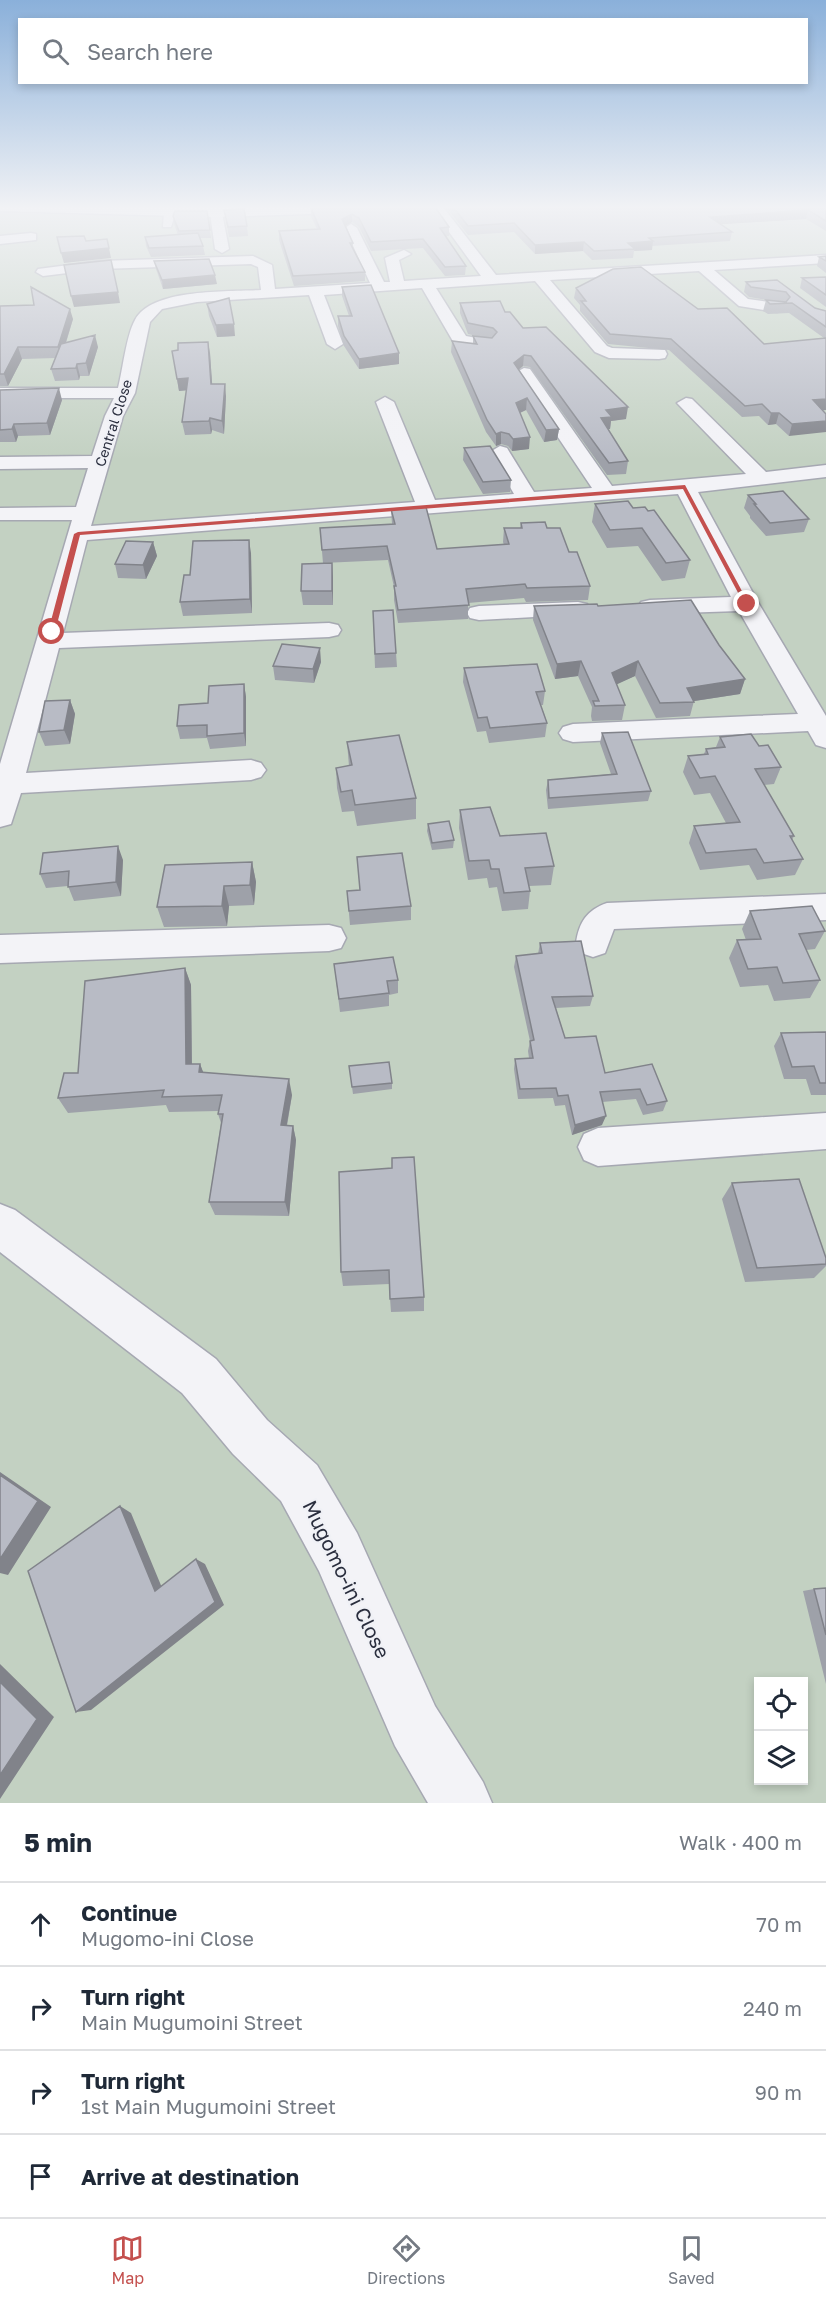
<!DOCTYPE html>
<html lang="en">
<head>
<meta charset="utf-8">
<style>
	body { margin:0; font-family:"Golos Text",sans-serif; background:#f6f6f7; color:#1f2937 }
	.controls { position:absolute; right:18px; bottom:18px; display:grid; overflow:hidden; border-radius:0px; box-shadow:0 3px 9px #0003 }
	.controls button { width:54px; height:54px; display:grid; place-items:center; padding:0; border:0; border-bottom:2px solid #e0e1e3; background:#fff; color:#1f2937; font:30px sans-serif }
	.stop { position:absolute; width:18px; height:18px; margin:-14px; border:4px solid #c4504e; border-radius:50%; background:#fff }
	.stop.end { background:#c4504e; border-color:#fff; box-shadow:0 2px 6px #0008 }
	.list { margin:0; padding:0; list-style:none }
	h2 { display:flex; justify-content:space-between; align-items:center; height:78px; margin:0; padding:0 24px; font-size:26px }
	h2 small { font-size:20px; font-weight:400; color:#747a83 }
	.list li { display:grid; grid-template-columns:39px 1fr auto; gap:18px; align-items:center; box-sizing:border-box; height:84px; padding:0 24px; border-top:2px solid #e0e1e3 }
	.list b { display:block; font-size:22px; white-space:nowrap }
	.list p { margin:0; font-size:20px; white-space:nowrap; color:#747a83 }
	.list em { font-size:20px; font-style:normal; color:#747a83 }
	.icon { flex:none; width:33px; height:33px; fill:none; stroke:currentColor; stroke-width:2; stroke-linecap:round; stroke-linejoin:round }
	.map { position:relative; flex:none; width:826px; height:1803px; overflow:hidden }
	.search { position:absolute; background:#fff; box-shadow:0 3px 9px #0003; left:18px; right:18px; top:18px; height:66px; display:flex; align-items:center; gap:15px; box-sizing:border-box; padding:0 21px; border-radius:0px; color:#747a83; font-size:22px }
	.sheet { height:414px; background:#fff }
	nav { display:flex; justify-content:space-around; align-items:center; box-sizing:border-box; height:84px; border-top:2px solid #e0e1e3; background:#fff; font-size:16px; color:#747a83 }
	nav a { display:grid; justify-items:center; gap:3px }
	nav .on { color:#c4504e }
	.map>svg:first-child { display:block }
	.green { fill:#c3d1c2; fill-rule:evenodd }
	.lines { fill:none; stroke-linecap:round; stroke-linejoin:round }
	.minor-casing { stroke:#a6a8b2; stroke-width:3 }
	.major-casing { stroke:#a1a5b3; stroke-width:3 }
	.minor { fill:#f3f3f7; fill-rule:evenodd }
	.major { fill:#fff; fill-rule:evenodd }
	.wall { fill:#9ea1a9 }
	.shaded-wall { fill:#81838a }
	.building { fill:#b8bbc5; stroke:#81838a; stroke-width:1.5 }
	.route { fill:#c4504e }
	.labels { text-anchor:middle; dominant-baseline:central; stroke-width:4.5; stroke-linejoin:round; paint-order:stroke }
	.far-street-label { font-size:14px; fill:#2a2e3e; stroke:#f0f1f6 }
	.near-street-label { font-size:20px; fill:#2a2e3e; stroke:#f0f1f6 }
</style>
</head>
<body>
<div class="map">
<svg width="826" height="1803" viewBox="0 0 826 1803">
	<rect width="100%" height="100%" fill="#e0e2e8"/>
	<path class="green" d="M480,207H826V1803H0V213C160,217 320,216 480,207ZM758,1682H804V1780H758Z"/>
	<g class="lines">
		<defs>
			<path id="minor" d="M431,207H443L496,275L826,255V263L714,270L748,299L782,304L785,307L782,310L777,312L739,306L699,271L550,280L607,346L612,348L665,350L667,354L665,358L659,359L609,358L595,352L535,281L436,288L466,336L492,341L494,344L492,347L454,343L422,288L324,295L343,344L335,349L327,344L309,295L197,302L162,309L150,322L135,393L123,416L91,526L415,502L376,402L385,397L394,402L435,500L514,494L490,452L500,446L507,448L534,492L592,488L515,373L524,368L530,369L612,486L746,474L677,403L686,398L692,399L766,472L826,465V477L698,492L759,604L826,716V748L816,745L808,731L573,742L563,739L559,733L563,727L573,724L798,714L739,611L650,614L641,612L638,607L641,602L650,600L731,597L678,494L87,540L63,633L329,623L338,625L341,630L338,635L329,637L59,648L26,773L251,760L261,763L266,770L261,777L251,780L21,793L11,824L0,827V764L72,520H0V508L76,507L88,468L0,469V457L92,456L105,416L114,398H0V388H118C123,369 126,336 135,320C152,288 227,292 261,290L258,267L251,264L100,269L43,276L36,272L38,269L100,261L253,256L272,265L275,289L370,283L345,228L351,224L357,228L384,282H390L385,258L404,250L411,254L399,260L404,281L481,276Z
				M170,208L176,212L171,227H163L164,212Z
				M216,209L222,213L229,249L222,253L215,249L210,213Z
				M31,233L36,234V240L0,244V236Z
				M578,602L587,604L590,609L587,614L479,620L470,618L467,613L470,608L479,606Z
				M826,894V920L614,929L605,953L593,957L581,953L576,943C579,922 587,910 607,903Z
				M329,925L341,928L346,938L341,948L329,951L0,963V935Z
				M826,1113V1149L598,1166L584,1160L578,1147L584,1134L598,1128Z
				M0,1204L15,1210L216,1359L267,1420L317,1465L357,1533L435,1706L483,1782L492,1803H428L395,1746L319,1571L281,1501L233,1454L182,1393L0,1252Z"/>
			<path id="major" d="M0,207H409L403,211L216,217L0,211Z"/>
		</defs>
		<use href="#minor" class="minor-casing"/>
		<use href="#major" class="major-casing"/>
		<use href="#minor" class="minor"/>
		<use href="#major" class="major"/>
	</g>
	<path class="wall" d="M446,207H826V231L806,219L721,224L732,232L730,241L652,246V250L634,251L633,258L592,260L583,251L535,254L514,232L468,235Z
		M311,208L449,227V236H446L466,266L465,275L445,276L423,248L371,251L359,227L352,222L346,226L353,243V249L365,272V281L294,286L279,240V231L317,229L311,216Z
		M224,210L247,226L248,236L229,237Z
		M207,211L211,238H200L203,246L205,255L151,257L146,246L145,237L178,235L174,224L173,216Z
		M826,256V273L817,266L819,257Z
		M154,261L217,284L163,289L156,269Z
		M826,277V307L800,288L802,278Z
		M777,280L815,308L826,311V410H822L789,436L776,424L768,425L759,416L742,417L669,350L608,344L580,311V305L574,298L576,288L698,309L764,344L824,338L789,313L768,314L763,311L766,300L774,301L749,297L744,292L746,282Z
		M342,287L399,364L359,369L344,346L338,326V316H349L342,296Z
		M460,303L505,312L626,419L611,421L610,429H608L628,461L626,474L607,475L530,367L523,366L519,370L559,429L557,440L544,442L526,410L520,413L529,449L512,451L508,446L501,444L496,446L486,432L451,352L452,341L473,344V336L486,338L468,334L460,313Z
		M207,304L235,336L217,337L209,316Z
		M0,306L73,319L66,343L98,347L89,376H80L79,380L55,381L51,369L56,358L22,359L8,386H0Z
		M172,351L210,353L212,384L226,396L224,434L212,430L211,434L185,435L182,422L187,390L179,391Z
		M0,390L62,400L50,435L18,436L16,442H0Z
		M464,448L511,480L510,492L483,494L463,460Z
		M748,495L809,519L804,532L766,536L750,518V516L744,508Z
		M595,504L633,508L648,511L690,560L685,578L662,581L638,546L607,548L592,522Z
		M391,509L437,549L504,545L503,542L504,528H520L521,523L547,528L569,552L590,586L588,600L526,602L524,598L468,603V619L398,623L394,600V587L388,560L323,563L320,528L392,524Z
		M153,542L157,556L146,579L118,578L115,564Z
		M251,553L252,613L183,616L180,602L190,575Z
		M333,577V605H303L301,591Z
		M534,606H598L719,645L745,679L740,694L694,701L690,716L656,718L635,676L616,684L625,705L622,720L592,721L591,716L592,707L578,676L555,679L533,620Z
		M373,611L396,653L397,667L375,668Z
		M321,662L314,683L275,680L273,666Z
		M464,668L545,691L543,705H541L547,723L545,737L489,743L486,731L477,732L463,682Z
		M244,684L246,697V746L210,749L207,738L180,739L177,726L208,703Z
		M70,700L75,714L70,744L45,746L39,732Z
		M602,733L651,791L648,801L548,809L546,790L548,780L611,774L600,743Z
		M720,737L759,746L781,767L774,784L764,785L794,836L792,840L803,859L795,875L757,880L749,865L700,870L689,843L694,826L726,823L710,793L694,795L683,772L688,756L704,754L706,749L716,747Z
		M347,742L416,798V819L357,826L354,811L342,812L337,788L336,768L349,766Z
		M460,810L500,836L554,866L551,885L529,886L530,891L528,909L502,911L497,887L489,888L487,878L468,880L459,828Z
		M428,824L454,840L453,848L432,850L427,831Z
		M357,857L411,906V920L350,925L347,891L360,890Z
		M123,860L121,896L74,901L68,886L46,888L40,874Z
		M252,862L256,882L254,905L229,906L227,926L164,927L157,907Z
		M750,911L825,931L815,949L806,950L820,980L810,998L774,1001L768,985L740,987L729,958L737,940H746L742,929Z
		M540,943L593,996L590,1006L556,1008L565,1038L605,1073L667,1101L663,1111L643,1115L636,1099L602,1102V1125L572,1135L565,1105L555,1106L553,1098L518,1099L514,1069L515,1059L529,1058L528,1051L530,1041L514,967L516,956L538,954Z
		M334,964L398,980V993L389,995V1006L340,1012Z
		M185,968L191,985L192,1064H200L203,1073L292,1095L287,1126H293L296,1140L289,1216L215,1215L209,1202L221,1123L218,1114L219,1111L169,1112L166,1105L68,1113L58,1098L78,1073Z
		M826,1032V1095H811L806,1079H784L774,1046L781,1033Z
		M349,1066L392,1083V1089L353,1094Z
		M392,1168L424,1297V1311L391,1312L389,1284L343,1286L341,1272Z
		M732,1183L826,1258V1266L814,1278L745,1282L722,1199Z
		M826,1588V1684L803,1591L814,1589Z"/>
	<path class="shaded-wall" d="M808,210L806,219L708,225L710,217Z
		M352,214V222L343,227L342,219Z
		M653,241L652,250L634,251L635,249L628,243Z
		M584,242L583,251L535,254V245Z
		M109,248L111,258L64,263L61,253Z
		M215,275L217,284L163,289L162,280Z
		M118,292L120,303L74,307L71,296Z
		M70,309L73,319L61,358L58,347Z
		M234,324L235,336L217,337L216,325Z
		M95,335L98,347L89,376L86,363Z
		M208,342L210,353L213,396L211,384Z
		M18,347L22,359L8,386L4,374Z
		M399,353V364L359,369V359Z
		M524,355L523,366L513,374L514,363Z
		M77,364L80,376L79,380L76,368Z
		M188,378L190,390L179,391L177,379Z
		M225,384L226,396L224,434L222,421Z
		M59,388L62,400L50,435L47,423Z
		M527,398L526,410L515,415L516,403Z
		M826,399V410L809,412L813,400Z
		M628,407L626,419L611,421L610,429L599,430L601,418L606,410Z
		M771,413H779L776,424L768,425Z
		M210,418L212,430L211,434L209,421Z
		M826,421V432L789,436L792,424Z
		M14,424L18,436L16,442L12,429Z
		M559,429L557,440L544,442L546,430Z
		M501,432V444L496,446V434Z
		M530,437L529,449L512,451L513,439Z
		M249,540L251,553L252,613L250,599Z
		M153,542L157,556L146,579L143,565Z
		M332,563L333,577V605L332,591Z
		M320,648L321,662L314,683L313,669Z
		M581,661L578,676L555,679L557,664Z
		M638,661L635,676L609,688L612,673Z
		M745,679L740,694L688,702L687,688Z
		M244,684L246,697V746L244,733Z
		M70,700L75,714L70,744L64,730Z
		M118,846L123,860L121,896L116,882Z
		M252,862L256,882L254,905L250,885Z
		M224,886L229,906L227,926L222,906Z
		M185,968L191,985L192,1080L186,1064Z
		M200,1064L206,1079L199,1072Z
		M289,1079L292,1095L284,1140L281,1125Z
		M606,1116L602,1125L572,1135L575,1125Z
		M293,1126L296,1140L289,1216L285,1202Z
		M0,1472L51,1507L8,1575L0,1573Z
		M120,1506L131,1513L165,1595L155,1591Z
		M196,1559L205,1564L224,1605L91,1710L76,1712Z
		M0,1664L54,1717L0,1799Z"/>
	<path class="building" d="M435,207L449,227L440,228L466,266L445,267L423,239L371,242L359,218L352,214L342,219L353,243H350L365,272L293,276L279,231L320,229L311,208Z
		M453,207H826V221L808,210L710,217L732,232L649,238L653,241L628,243L635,249L594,251L584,242L535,245L514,223L468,226Z
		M244,209L247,226L228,227L224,210Z
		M175,211H207L210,230L179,231L173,216Z
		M198,233L203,246L149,248L145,237Z
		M84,236L86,241L107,239L109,248L61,253L57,237Z
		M826,256V261L819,257Z
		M209,259L215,275L162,280L154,261Z
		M111,260L118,292L71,296L64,265Z
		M641,267L698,309L727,308L764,344L826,338V399L813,400L826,414V421L792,424L779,413H771L762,404L745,406L671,339L610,334L581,301H586L576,288L613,269Z
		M826,277V295L802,278Z
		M777,280L815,308L826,311V327L792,303L770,304L766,300L786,302L790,297L786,292L751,287L746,282Z
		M371,285L399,353L359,359L344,336L338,316H352L342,287Z
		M31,287L70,309L58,347H18L4,374H0V306L34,305Z
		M229,298L234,324L216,325L207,304Z
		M500,301L505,312H510L523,328L546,327L628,407L606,410L612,417L601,418L628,461L609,463L531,356L524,355L514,363L559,429L546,430L527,398L516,403L530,437L513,439L509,434L501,432L496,434L487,420L452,341L477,344L473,336L492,338L497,332L493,328L468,323L460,303Z
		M95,335L86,363L77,364L76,368L51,369L61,344Z
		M208,342L211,384H225L222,421L210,418L209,421L182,422L188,378L177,379L172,351L178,350V343Z
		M59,388L47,423L14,424L12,429L0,430V390Z
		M490,446L511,480L483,482L464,448Z
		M783,491L809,519L770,523L754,504H756L748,495Z
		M628,501L633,508L645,507L648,511L654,510L690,560L666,563L642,528L610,530L595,504Z
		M426,507L437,549L509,544L504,528H522L521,523L545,522L547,528H560L569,552H577L590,586L527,588L525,584L466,589L469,605L398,610L394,586H396L387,546L322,550L320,528L395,524L391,509Z
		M249,540L250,599L180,602L184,575H190L193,541Z
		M126,541L153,542L143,565L115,564Z
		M332,563V591H301L302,564Z
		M691,600L719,645L745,679L687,688L694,702L660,703L638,661L612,673L625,705L595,706L593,701H599L581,661L557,664L534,606L597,604L598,606Z
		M393,610L396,653L375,654L373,611Z
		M282,644L320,648L313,669L273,666Z
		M537,664L545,691L536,692L547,723L490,728L487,717L478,718L464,668Z
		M244,684V733L207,736V725L177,726L179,705L208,703L209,686Z
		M70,700L64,730L39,732L45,701Z
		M628,732L651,791L549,798L548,780L617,774L602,733Z
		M751,734L759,746L768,745L781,767L755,769L794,836H790L803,859L764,863L756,849L706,853L694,826L740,822L715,776L700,778L688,756L708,754L706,749L725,747L720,737Z
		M399,735L416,798L355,805L352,790L341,792L336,768L352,765L347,742Z
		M490,807L500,836L546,833L554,866L525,868L530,891L504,893L499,869H491L489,860L469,861L460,810Z
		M449,821L454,840L432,843L428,824Z
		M118,846L116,882L68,887L69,871L40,874L43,853Z
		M402,853L411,906L349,911L347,891L360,890L357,857Z
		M252,862L250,885L224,886L222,906L157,907L165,865Z
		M812,906L825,931L799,934L820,980L783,983L777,967L748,969L737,940L761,939L750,911Z
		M581,941L593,996L552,997L565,1038L596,1036L605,1073L652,1064L667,1101L647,1105L640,1089L600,1092L606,1116L575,1125L568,1095L558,1096L556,1088L520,1089L515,1059L533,1058L530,1041L534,1040L516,956L542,953L540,943Z
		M393,957L398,980L387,981L389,993L339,999L334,964Z
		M185,968L186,1064H200L199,1072L289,1079L281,1125L293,1126L285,1202H209L223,1114H218L222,1095L162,1097L164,1090L58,1098L64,1073H78L85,981Z
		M826,1032V1083H820L814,1066L792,1067L781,1033Z
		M389,1062L392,1083L352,1087L349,1066Z
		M414,1157L424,1297L390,1299L389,1270L341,1272L339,1172L392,1168V1158Z
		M799,1179L826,1258V1264L757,1268L732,1183Z
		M0,1475L38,1501L0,1559Z
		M120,1506L155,1591L196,1559L215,1602L76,1712L28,1571Z
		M826,1588V1635L814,1589Z
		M0,1682L37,1719L0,1775Z"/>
	<linearGradient id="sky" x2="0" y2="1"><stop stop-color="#8ab0da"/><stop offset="0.45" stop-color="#f1f2f5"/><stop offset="1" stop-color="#f1f2f5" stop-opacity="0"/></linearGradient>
	<rect width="826" height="460" fill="url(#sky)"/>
	<path class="route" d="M685,485L750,606L744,604L683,489L80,535L55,632L52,635L48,632L74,534L78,532Z"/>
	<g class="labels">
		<g class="far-street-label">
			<text transform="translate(113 423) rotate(-72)">Central Close</text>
		</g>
		<g class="near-street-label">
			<text transform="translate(347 1579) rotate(64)">Mugomo-ini Close</text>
		</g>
	</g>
</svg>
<div class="controls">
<button><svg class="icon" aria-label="locate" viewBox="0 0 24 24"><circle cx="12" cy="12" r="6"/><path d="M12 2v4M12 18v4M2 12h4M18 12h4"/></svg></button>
<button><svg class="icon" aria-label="layers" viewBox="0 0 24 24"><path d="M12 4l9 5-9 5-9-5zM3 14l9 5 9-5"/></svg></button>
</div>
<div class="stop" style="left:52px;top:632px"></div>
<div class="stop end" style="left:747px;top:604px"></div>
<div class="search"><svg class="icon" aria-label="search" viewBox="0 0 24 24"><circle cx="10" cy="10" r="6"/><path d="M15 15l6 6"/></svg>Search here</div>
</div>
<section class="sheet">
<h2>5 min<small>Walk · 400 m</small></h2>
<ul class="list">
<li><svg class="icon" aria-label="ahead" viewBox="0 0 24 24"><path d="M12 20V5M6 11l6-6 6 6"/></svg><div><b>Continue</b><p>Mugomo-ini Close</p></div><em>70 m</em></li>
<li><svg class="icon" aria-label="right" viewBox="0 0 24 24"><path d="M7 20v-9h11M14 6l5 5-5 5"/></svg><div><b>Turn right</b><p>Main Mugumoini Street</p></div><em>240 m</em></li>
<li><svg class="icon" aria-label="right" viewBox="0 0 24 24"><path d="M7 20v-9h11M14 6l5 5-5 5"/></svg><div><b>Turn right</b><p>1st Main Mugumoini Street</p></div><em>90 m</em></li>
<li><svg class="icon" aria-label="arrive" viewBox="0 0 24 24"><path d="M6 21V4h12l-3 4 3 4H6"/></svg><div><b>Arrive at destination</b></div></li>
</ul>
</section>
<nav>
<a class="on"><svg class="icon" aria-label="map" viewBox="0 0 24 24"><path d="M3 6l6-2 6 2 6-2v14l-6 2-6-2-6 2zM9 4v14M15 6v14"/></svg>Map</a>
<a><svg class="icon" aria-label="directions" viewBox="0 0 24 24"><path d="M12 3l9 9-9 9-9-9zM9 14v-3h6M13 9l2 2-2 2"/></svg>Directions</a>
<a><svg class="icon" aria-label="saved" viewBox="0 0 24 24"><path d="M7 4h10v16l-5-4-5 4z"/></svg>Saved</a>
</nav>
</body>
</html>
